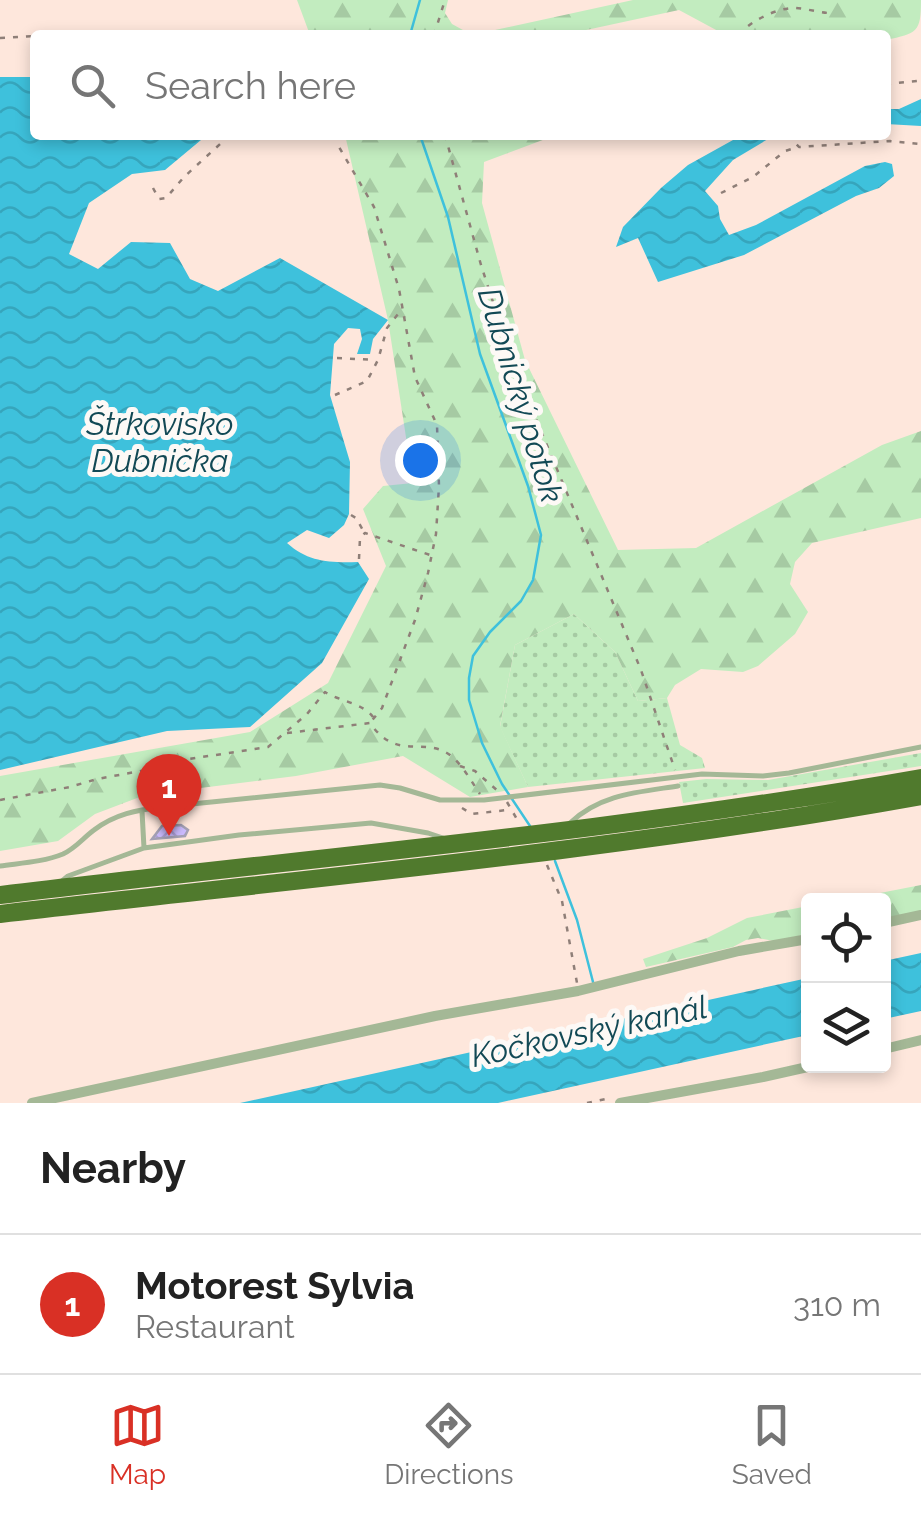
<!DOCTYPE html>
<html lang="en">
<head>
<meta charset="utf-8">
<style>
	body { margin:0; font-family:Raleway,sans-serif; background:#f2f2f2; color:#222 }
	.controls { position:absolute; right:30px; bottom:30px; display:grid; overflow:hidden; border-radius:10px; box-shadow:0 5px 15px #0003 }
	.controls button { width:90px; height:90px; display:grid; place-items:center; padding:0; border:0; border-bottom:2px solid #e0e0e0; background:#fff; color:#222; font:50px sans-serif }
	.you { position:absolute; left:420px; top:460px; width:35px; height:35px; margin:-25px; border:8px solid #fff; border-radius:50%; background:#1a73e8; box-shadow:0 0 0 15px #1a73e833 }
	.badge { display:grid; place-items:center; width:65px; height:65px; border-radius:50%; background:#d93025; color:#fff; font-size:32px; font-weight:700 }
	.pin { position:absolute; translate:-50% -82px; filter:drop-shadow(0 2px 5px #0008) }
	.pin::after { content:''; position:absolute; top:52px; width:35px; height:30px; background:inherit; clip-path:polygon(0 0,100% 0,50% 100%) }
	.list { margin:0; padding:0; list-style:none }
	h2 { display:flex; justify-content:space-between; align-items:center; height:130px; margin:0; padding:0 40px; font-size:42px }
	h2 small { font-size:32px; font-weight:400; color:#767676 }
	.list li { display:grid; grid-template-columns:65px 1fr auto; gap:30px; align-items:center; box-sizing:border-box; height:140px; padding:0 40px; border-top:2px solid #e0e0e0 }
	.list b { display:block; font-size:38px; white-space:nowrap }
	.list p { margin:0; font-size:32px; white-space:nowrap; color:#767676 }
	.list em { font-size:32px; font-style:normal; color:#767676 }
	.icon { flex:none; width:55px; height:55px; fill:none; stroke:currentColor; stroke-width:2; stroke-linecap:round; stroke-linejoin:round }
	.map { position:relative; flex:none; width:921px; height:1103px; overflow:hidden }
	.search { position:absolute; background:#fff; box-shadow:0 5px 15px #0003; left:30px; right:30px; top:30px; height:110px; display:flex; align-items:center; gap:25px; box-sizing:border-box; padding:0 35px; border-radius:10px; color:#767676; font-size:38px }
	.sheet { height:270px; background:#fff }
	nav { display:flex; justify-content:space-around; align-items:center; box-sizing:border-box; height:140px; border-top:2px solid #e0e0e0; background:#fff; font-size:28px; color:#767676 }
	nav a { display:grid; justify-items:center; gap:5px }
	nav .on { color:#d93025 }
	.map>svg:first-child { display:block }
	.grass { fill:url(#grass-dots) }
	.forest { fill:url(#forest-firs) }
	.water { fill:url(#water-waves) }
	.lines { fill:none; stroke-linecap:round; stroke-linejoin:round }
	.stream { stroke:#3ec1dc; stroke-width:2.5 }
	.building { fill:url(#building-cross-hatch); stroke:#a4a0b4; stroke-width:2.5 }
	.path { stroke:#8f7f78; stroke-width:2.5; stroke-dasharray:5 8; stroke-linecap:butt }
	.lane { stroke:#a4b896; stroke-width:5 }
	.street { stroke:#a4b896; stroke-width:10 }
	.highway { stroke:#507a2d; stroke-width:18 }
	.labels { text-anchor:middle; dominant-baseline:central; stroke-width:10; stroke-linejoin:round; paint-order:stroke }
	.water-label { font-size:32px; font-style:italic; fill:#124955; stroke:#fdf9f6 }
</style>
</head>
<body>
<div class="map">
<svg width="921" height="1103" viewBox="0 0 921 1103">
	<defs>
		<pattern id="grass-dots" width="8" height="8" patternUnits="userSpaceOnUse" patternTransform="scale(2.5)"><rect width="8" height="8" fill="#c2ecbf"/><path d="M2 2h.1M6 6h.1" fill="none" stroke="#a6caa3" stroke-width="1.8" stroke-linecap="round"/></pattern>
		<pattern id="forest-firs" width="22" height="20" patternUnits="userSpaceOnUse" patternTransform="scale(2.5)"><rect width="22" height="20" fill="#c2ecbf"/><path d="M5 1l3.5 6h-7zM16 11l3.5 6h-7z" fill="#a6caa3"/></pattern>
		<pattern id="water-waves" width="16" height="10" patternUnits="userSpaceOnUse" patternTransform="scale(2.5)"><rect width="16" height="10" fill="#3ec1dc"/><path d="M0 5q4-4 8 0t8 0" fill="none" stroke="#36a5bc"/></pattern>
		<pattern id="building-cross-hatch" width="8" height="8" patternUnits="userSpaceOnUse" patternTransform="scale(2.5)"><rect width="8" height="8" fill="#cbbbfd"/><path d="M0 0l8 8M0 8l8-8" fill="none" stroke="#aea0d8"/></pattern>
	</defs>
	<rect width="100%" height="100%" fill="#fee7dc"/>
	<path class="grass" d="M574,614L615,652L638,701L667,698L680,745L702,758L705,768L528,787L500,727L515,645Z
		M921,753V766L683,803L679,782L706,779L768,780Z"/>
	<path class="forest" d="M297,0H448L445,13L452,24L472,35L633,0H921C921,33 917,33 886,40V35H719L718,31L679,10L563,35H310Z
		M345,135H556L484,162L482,203L525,360L618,550L696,548L882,445L921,431V518L812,543L795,562L790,584L808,612L795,634L758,666L743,672L701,669L675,685L667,698L638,701L615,652L574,614L515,645L500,726L528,787L470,797L403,756L296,776L145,795L95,814L58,841L0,851V776L250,732L328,683L386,566L363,509L383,486L413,483L388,320Z
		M921,885V911L884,919V901H839Z
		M808,906V934L774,941L758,938L746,940L733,947L646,967L643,959L707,938L747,918Z"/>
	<path class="water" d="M0,77H35V135H207L165,170L132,174L89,203L69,254L98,269L131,242L170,243L190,279L218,291L280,258L388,320L373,339L370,354H357L362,339L360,329L348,328L334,344L330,395L350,462L349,514L344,525L329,538L307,530L287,543C308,562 330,563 358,562L369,579L322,663L250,727L167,731L0,770Z
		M921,99V126L886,124V109H899Z
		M742,135H765L768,139L733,160L705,191L718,206L720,219L729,235L756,225L865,166L885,162L892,164L894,176L879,188L856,196L744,255L658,282L638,238L616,247L623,227L661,188L688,165Z
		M921,953V1011L884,1019V961Z
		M808,978V1035L498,1103H240Z"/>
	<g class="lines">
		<path class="stream" d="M410,35L420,0
			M420,135L448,217L480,354L528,486L541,535L533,580L521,601L490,632L473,656L469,678V700L482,743L502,784L530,826
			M555,861L577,920L593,982"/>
	</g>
	<path class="building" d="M181,825L188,830L185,836L152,839L162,826Z"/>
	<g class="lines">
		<path class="path" d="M434,35L445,0
			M739,35C749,21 779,7 796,8C807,9 818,12 828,13
			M0,38L35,36
			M886,84L918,81L921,78
			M338,135L339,147L374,207L399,289L415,377L437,425L439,486L436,534L428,573L415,620L382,708L370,723
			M445,135L481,265L513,364L641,670L675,770
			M788,135L799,147L890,141L921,144
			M153,188L159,199L166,198L184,177L230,135
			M721,193L753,177L785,151L798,147
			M337,358L376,360
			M335,395L367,381L378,360L387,328L402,309
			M351,515L356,518L364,532
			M359,559L360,538L365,533L430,555
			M287,733L370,723C397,762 424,736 450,755C462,764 471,781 480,794
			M460,766L475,771L499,792
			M152,770L160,801
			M0,800L70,787L97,779L168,766L189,759L268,747L307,714L325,692C339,701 363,703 373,717
			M507,802L518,821
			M462,808L472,814L507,810
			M547,865L562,901L577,983
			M587,1103L611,1098"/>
		<path class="lane" d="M142,811L144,848
			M570,823C600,794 639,792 678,786
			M0,866C21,863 43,862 63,854C76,848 83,838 94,830C115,814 137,810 162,807L380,785L400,788L440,800H484L702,774L763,776L789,773L921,747
			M62,881L68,876L144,848L239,835L371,823L428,833L446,839"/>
		<path class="street" d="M884,923L921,915
			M884,1049L921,1040
			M32,1103L435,1016L578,991L739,951L808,939
			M620,1103L763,1077L812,1066"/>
		<path class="highway" d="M0,895C307,858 616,832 921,778
			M0,914C308,878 616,851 921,796"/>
	</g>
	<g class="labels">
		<g class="water-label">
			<text transform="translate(521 395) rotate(73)">Dubnický potok</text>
			<text x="160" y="423">Štrkovisko<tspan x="160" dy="37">Dubnička</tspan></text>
			<text transform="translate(589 1031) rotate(-12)">Kočkovský kanál</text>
		</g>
	</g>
</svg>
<div class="controls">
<button><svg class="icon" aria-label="locate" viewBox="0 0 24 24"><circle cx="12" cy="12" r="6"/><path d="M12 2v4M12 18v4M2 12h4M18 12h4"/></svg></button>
<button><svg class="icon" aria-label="layers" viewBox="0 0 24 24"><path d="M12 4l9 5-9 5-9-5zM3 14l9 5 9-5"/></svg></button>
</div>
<div class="you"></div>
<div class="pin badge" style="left:169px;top:836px">1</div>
<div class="search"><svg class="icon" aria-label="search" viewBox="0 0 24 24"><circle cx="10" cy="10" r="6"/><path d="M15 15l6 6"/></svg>Search here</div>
</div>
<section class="sheet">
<h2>Nearby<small></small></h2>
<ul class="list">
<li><span class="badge">1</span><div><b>Motorest Sylvia</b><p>Restaurant</p></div><em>310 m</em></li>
</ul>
</section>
<nav>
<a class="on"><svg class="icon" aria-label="map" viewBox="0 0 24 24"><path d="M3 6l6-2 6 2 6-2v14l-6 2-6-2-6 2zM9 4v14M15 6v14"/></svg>Map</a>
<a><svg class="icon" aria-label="directions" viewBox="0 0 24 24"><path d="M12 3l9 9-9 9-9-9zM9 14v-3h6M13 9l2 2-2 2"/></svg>Directions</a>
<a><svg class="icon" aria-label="saved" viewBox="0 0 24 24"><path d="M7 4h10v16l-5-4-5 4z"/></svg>Saved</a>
</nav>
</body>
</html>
